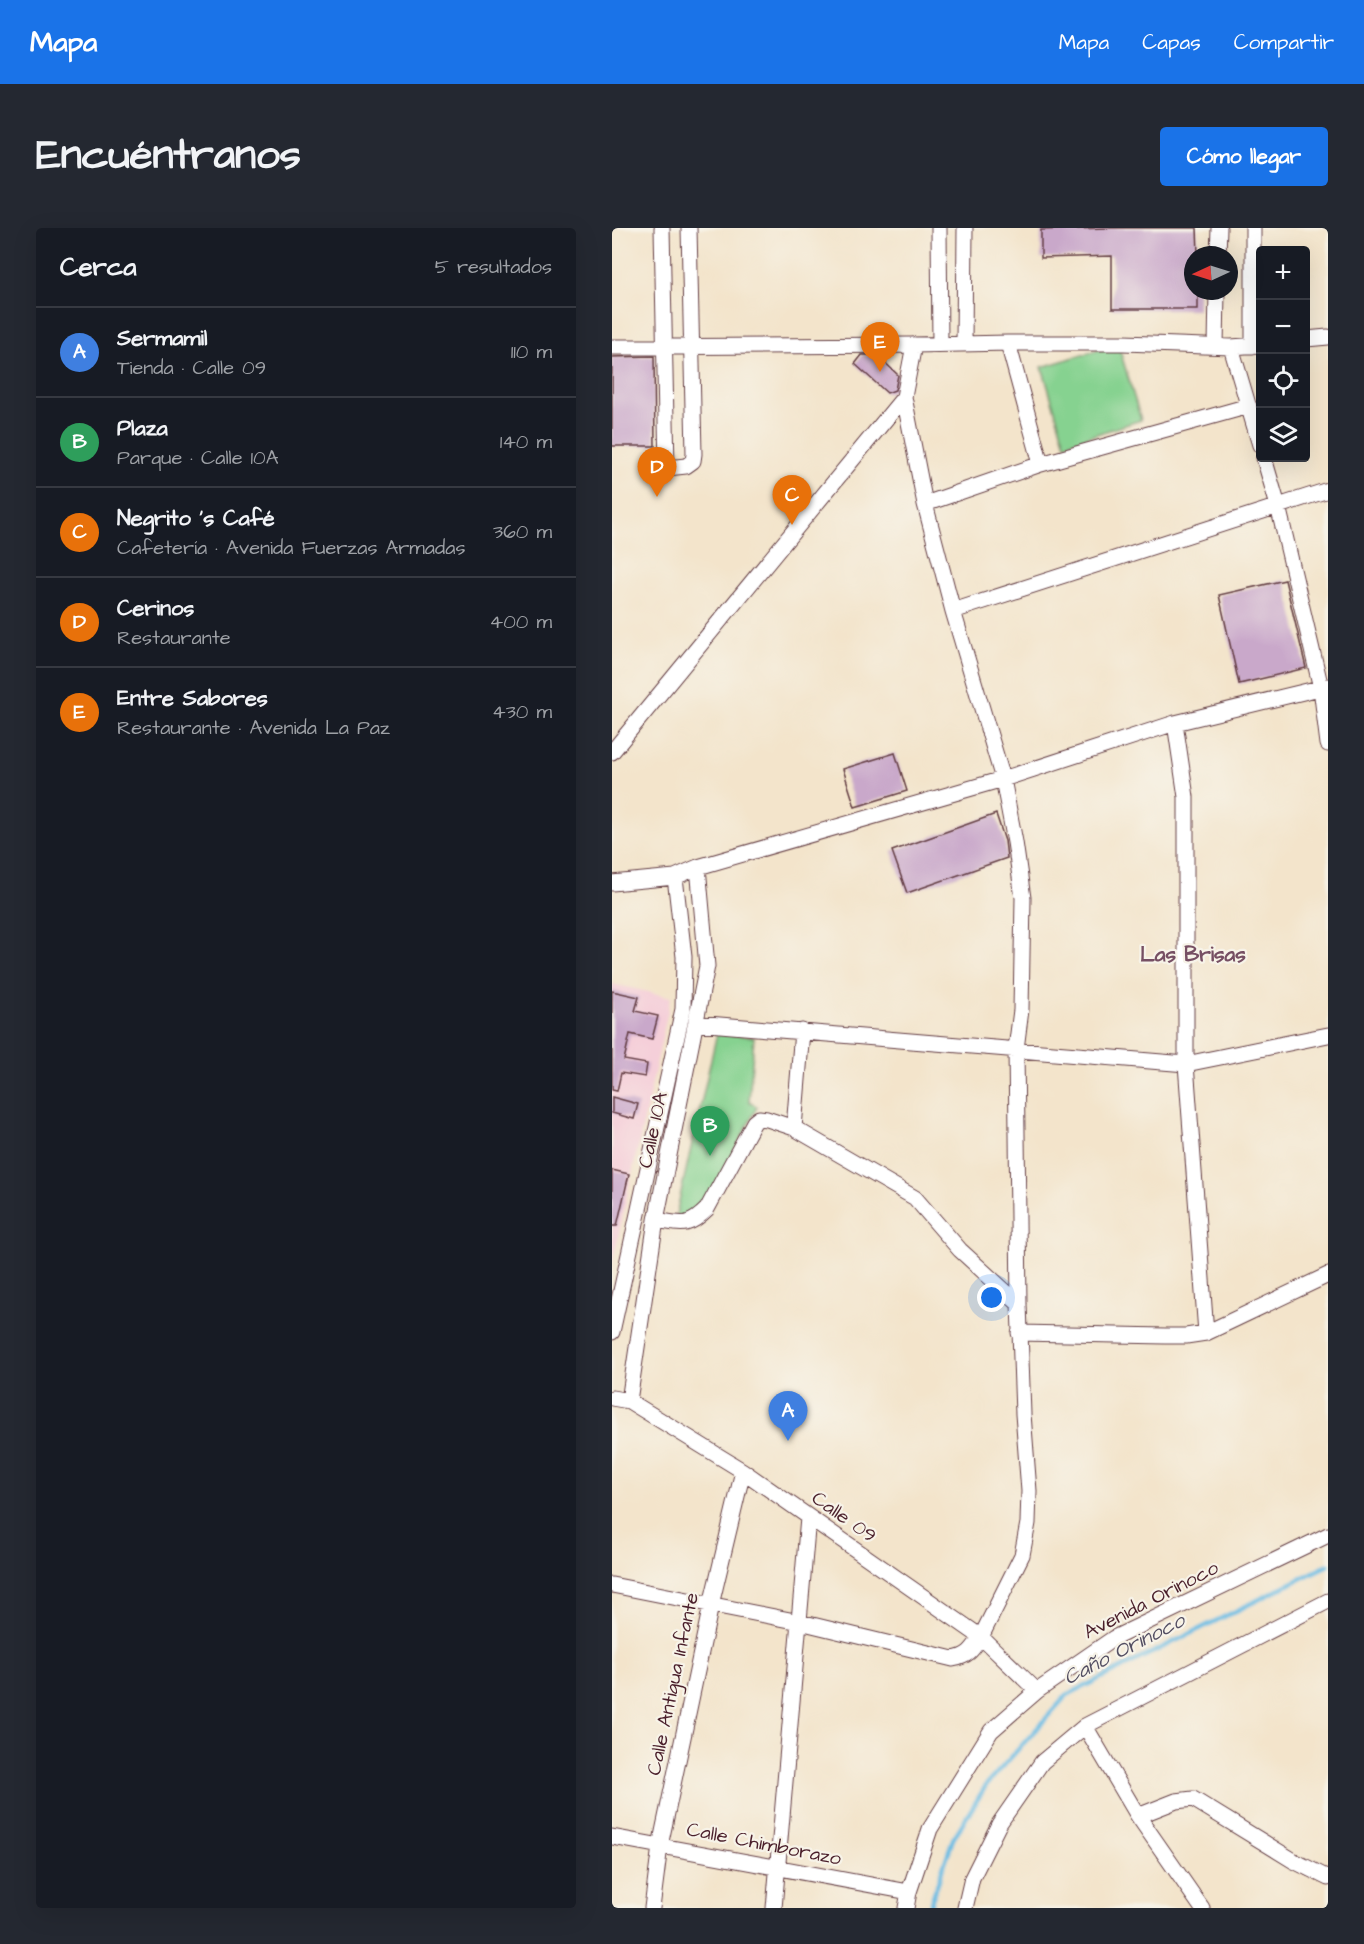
<!DOCTYPE html>
<html lang="es">
<head>
<meta charset="utf-8">
<style>
	body { margin:0; font-family:"Architects Daughter",sans-serif; background:#242831; color:#f1f3f6 }
	.controls { position:absolute; right:18px; top:18px; display:grid; overflow:hidden; border-radius:6px; box-shadow:0 6px 24px #0002 }
	.controls button { width:54px; height:54px; display:grid; place-items:center; padding:0; border:0; border-bottom:2px solid #363941; background:#171b24; color:#f1f3f6; font:30px sans-serif }
	.compass { position:absolute; left:572px; top:18px; width:54px; height:54px; border-radius:50%; background:#171b24; box-shadow:0 6px 24px #0002; rotate:266deg }
	.you { position:absolute; left:380px; top:1070px; width:21px; height:21px; margin:-15px; border:4px solid #fff; border-radius:50%; background:#1a73e8; box-shadow:0 0 0 9px #1a73e833 }
	.badge { display:grid; place-items:center; width:39px; height:39px; border-radius:50%; background:#1a73e8; color:#fff; font-size:20px; font-weight:700 }
	.pin { position:absolute; translate:-50% -50px; filter:drop-shadow(0 2px 3px #0008) }
	.pin::after { content:''; position:absolute; top:32px; width:21px; height:18px; background:inherit; clip-path:polygon(0 0,100% 0,50% 100%) }
	.list { margin:0; padding:0; list-style:none }
	h2 { display:flex; justify-content:space-between; align-items:center; height:78px; margin:0; padding:0 24px; font-size:26px }
	h2 small { font-size:20px; font-weight:400; color:#9ea1a6 }
	.list li { display:grid; grid-template-columns:39px 1fr auto; gap:18px; align-items:center; box-sizing:border-box; height:90px; padding:0 24px; border-top:2px solid #363941 }
	.list b { display:block; font-size:22px; white-space:nowrap }
	.list p { margin:0; font-size:20px; white-space:nowrap; color:#9ea1a6 }
	.list em { font-size:20px; font-style:normal; color:#9ea1a6 }
	.icon { flex:none; width:33px; height:33px; fill:none; stroke:currentColor; stroke-width:2; stroke-linecap:round; stroke-linejoin:round }
	.map { position:relative; flex:none; width:716px; height:1680px; overflow:hidden; border-radius:6px }
	header { display:flex; align-items:center; gap:36px; box-sizing:border-box; height:84px; padding:0 30px; background:#1a73e8; color:#fff }
	header strong { font-size:28px }
	nav { display:flex; gap:33px; margin-inline-start:auto; font-size:21px }
	.intro { display:flex; align-items:center; justify-content:space-between; box-sizing:border-box; height:144px; padding:0 36px }
	h1 { margin:0; font-size:42px }
	.button { padding:15px 27px; border-radius:6px; background:#1a73e8; color:#fff; font-size:21px; font-weight:700 }
	main { display:flex; gap:36px; padding:0 36px }
	aside { flex:1; background:#171b24; border-radius:6px; box-shadow:0 6px 24px #0002 }
	.map>svg:first-child { display:block }
	.built { fill:#f5cfd9 }
	.green { fill:#86d290; stroke:#68785e; stroke-width:1.5 }
	.lines { fill:none; stroke-linecap:round; stroke-linejoin:round }
	.stream { stroke:#67bbe3; stroke-width:4.5 }
	.building { fill:#c9a8ca }
	.minor-casing { stroke:#633d43; stroke-width:17 }
	.minor { stroke:#fff; stroke-width:15 }
	.labels { text-anchor:middle; dominant-baseline:central; stroke-width:4.5; stroke-linejoin:round; paint-order:stroke }
	.street-label { font-size:20px; fill:#4a1f2b; stroke:#f7f3e8 }
	.neighbourhood-label { font-size:21px; font-weight:bold; fill:#764f63; stroke:#f7f3e8 }
	.water-label { font-size:21px; font-style:italic; fill:#534e62; stroke:#f7f3e8 }
</style>
</head>
<body>
<header>
<strong>Mapa</strong>
<nav><a>Mapa</a><a>Capas</a><a>Compartir</a></nav>
</header>
<div class="intro"><h1>Encuéntranos</h1><a class="button">Cómo llegar</a></div>
<main>
<aside>
<h2>Cerca<small>5 resultados</small></h2>
<ul class="list">
<li><span class="badge" style="background:#3f7fe0">A</span><div><b>Sermamil</b><p>Tienda · Calle 09</p></div><em>110 m</em></li>
<li><span class="badge" style="background:#2e9e5b">B</span><div><b>Plaza</b><p>Parque · Calle 10A</p></div><em>140 m</em></li>
<li><span class="badge" style="background:#e8710a">C</span><div><b>Negrito 's Café</b><p>Cafetería · Avenida Fuerzas Armadas</p></div><em>360 m</em></li>
<li><span class="badge" style="background:#e8710a">D</span><div><b>Cerinos</b><p>Restaurante</p></div><em>400 m</em></li>
<li><span class="badge" style="background:#e8710a">E</span><div><b>Entre Sabores</b><p>Restaurante · Avenida La Paz</p></div><em>430 m</em></li>
</ul>
</aside>
<div class="map">
<svg width="716" height="1680" viewBox="0 0 716 1680">
	<rect width="100%" height="100%" fill="#f7f3e8"/>
	<filter id="ink" filterUnits="userSpaceOnUse"><feTurbulence type="fractalNoise" baseFrequency=".0167" numOctaves="2"/><feDisplacementMap in="SourceGraphic" scale="12" xChannelSelector="R" yChannelSelector="G"/><feConvolveMatrix kernelMatrix="1 2 1 2 8 2 1 2 1" color-interpolation-filters="sRGB"/></filter>
	<filter id="wash" filterUnits="userSpaceOnUse"><feTurbulence type="fractalNoise" baseFrequency=".008" numOctaves="4" result="noise"/><feDisplacementMap in="SourceGraphic" scale="24" xChannelSelector="R" yChannelSelector="G"/><feGaussianBlur stdDeviation="1.35" result="paint"/><feColorMatrix in="noise" values="0 0 0 0 0 0 0 0 0 0 0 0 0 0 0 0 0 1.4 0 .05"/><feComposite in="paint" operator="in"/></filter>
	<g filter="url(#wash)">
		<rect width="100%" height="100%" fill="#f3e4cb"/>
		<path class="built" d="M0,756L59,769L0,1037Z"/>
		<path class="green" d="M506,116L529,192L453,216L430,139Z
			M105,805L142,809L137,873L145,879L94,978L83,986L63,991Z"/>
		<g class="lines">
			<path class="stream" d="M318,1680L319,1674L341,1611L375,1556L455,1467L716,1337"/>
		</g>
		<g id="blocks">
			<path class="building" d="M495,0H585L586,27H581V63H586V81H500V28L429,30V2Z
				M250,127H265L286,147L283,162L275,165L243,136Z
				M42,128L43,218H0V129Z
				M673,352L694,440L627,456L607,367Z
				M283,525L295,563L243,579L231,541Z
				M384,586L393,613L395,630L295,665L280,623Z
				M0,763L27,769L23,783L46,788L40,811L18,806L12,832L35,836L33,849L9,845L5,863L0,862Z
				M0,869L26,876L22,891L0,885Z
				M0,942L17,946L5,998H0Z"/>
		</g>
	</g>
	<g filter="url(#ink)">
		<use href="#blocks" fill-opacity="0" stroke="#633d43" stroke-width="1.5"/>
		<g class="lines">
			<defs>
				<path id="minor" d="M50,0L55,240L74,238L81,233L82,226L77,0
					M327,0L328,116
					M641,0V118
					M606,27L607,0
					M694,111L716,109
					M396,115L429,236
					M352,116L353,0
					M604,118L605,63
					M0,119L302,117L396,115H512L619,119L648,117
					M619,119L648,217
					M652,230L666,278L709,460L716,516
					M313,276L429,236L637,178
					M341,383L716,262
					M563,495L574,569V836L594,1105
					M0,524L292,169
					M0,655L63,649L86,639L391,551L563,495L716,458
					M84,795L574,836L716,807
					M182,900L190,803
					M44,992C69,996 75,1001 95,981L142,894L147,890L155,891L182,900L303,970L348,1022L407,1076
					M0,1104L71,781L72,729L63,649
					M407,1105L553,1108H574L594,1105L716,1047
					M0,1170L17,1173L131,1243L369,1409L425,1463
					M17,1173L44,992L95,738L86,639
					M0,1357L188,1394L341,1431C357,1428 360,1422 369,1409L410,1327L416,1295L417,1263L411,1186L407,1076L404,821L409,782L411,670L403,614L391,551L341,383L313,276L292,169L302,117
					M473,1498L526,1588L590,1680
					M526,1588L564,1573L581,1571L682,1633L716,1650
					M0,1609L297,1664
					M40,1680L48,1618L99,1377L131,1243
					M162,1680L196,1290
					M294,1680L297,1664L318,1601L379,1503L425,1463L502,1410L716,1307
					M353,1680L360,1650L387,1596L430,1534L473,1498L716,1373"/>
			</defs>
			<use href="#minor" class="minor-casing"/>
			<use href="#minor" class="minor"/>
		</g>
	</g>
	<g class="labels">
		<g class="street-label">
			<text transform="translate(41 902) rotate(-78)">Calle 10A</text>
			<text transform="translate(232 1289) rotate(35)">Calle 09</text>
			<text transform="translate(539 1372) rotate(-27)">Avenida Orinoco</text>
			<text transform="translate(61 1456) rotate(-78)">Calle Antigua Infante</text>
			<text transform="translate(152 1616) rotate(11)">Calle Chimborazo</text>
		</g>
		<g class="neighbourhood-label">
			<text x="581" y="726">Las Brisas</text>
		</g>
		<g class="water-label">
			<text transform="translate(512 1421) rotate(-27)">Caño Orinoco</text>
		</g>
	</g>
</svg>
<div class="controls">
<button>+</button>
<button>−</button>
<button><svg class="icon" aria-label="locate" viewBox="0 0 24 24"><circle cx="12" cy="12" r="6"/><path d="M12 2v4M12 18v4M2 12h4M18 12h4"/></svg></button>
<button><svg class="icon" aria-label="layers" viewBox="0 0 24 24"><path d="M12 4l9 5-9 5-9-5zM3 14l9 5 9-5"/></svg></button>
</div>
<svg class="compass" viewBox="-18 -18 36 36"><path d="M0-13l5 13h-10z" fill="#e53935"/><path d="M0 13l5-13h-10z" fill="#9ea1a6"/></svg>
<div class="you"></div>
<div class="pin badge" style="left:176px;top:1213px;background:#3f7fe0">A</div>
<div class="pin badge" style="left:98px;top:928px;background:#2e9e5b">B</div>
<div class="pin badge" style="left:180px;top:297px;background:#e8710a">C</div>
<div class="pin badge" style="left:45px;top:269px;background:#e8710a">D</div>
<div class="pin badge" style="left:268px;top:144px;background:#e8710a">E</div>
</div>
</main>
</body>
</html>
